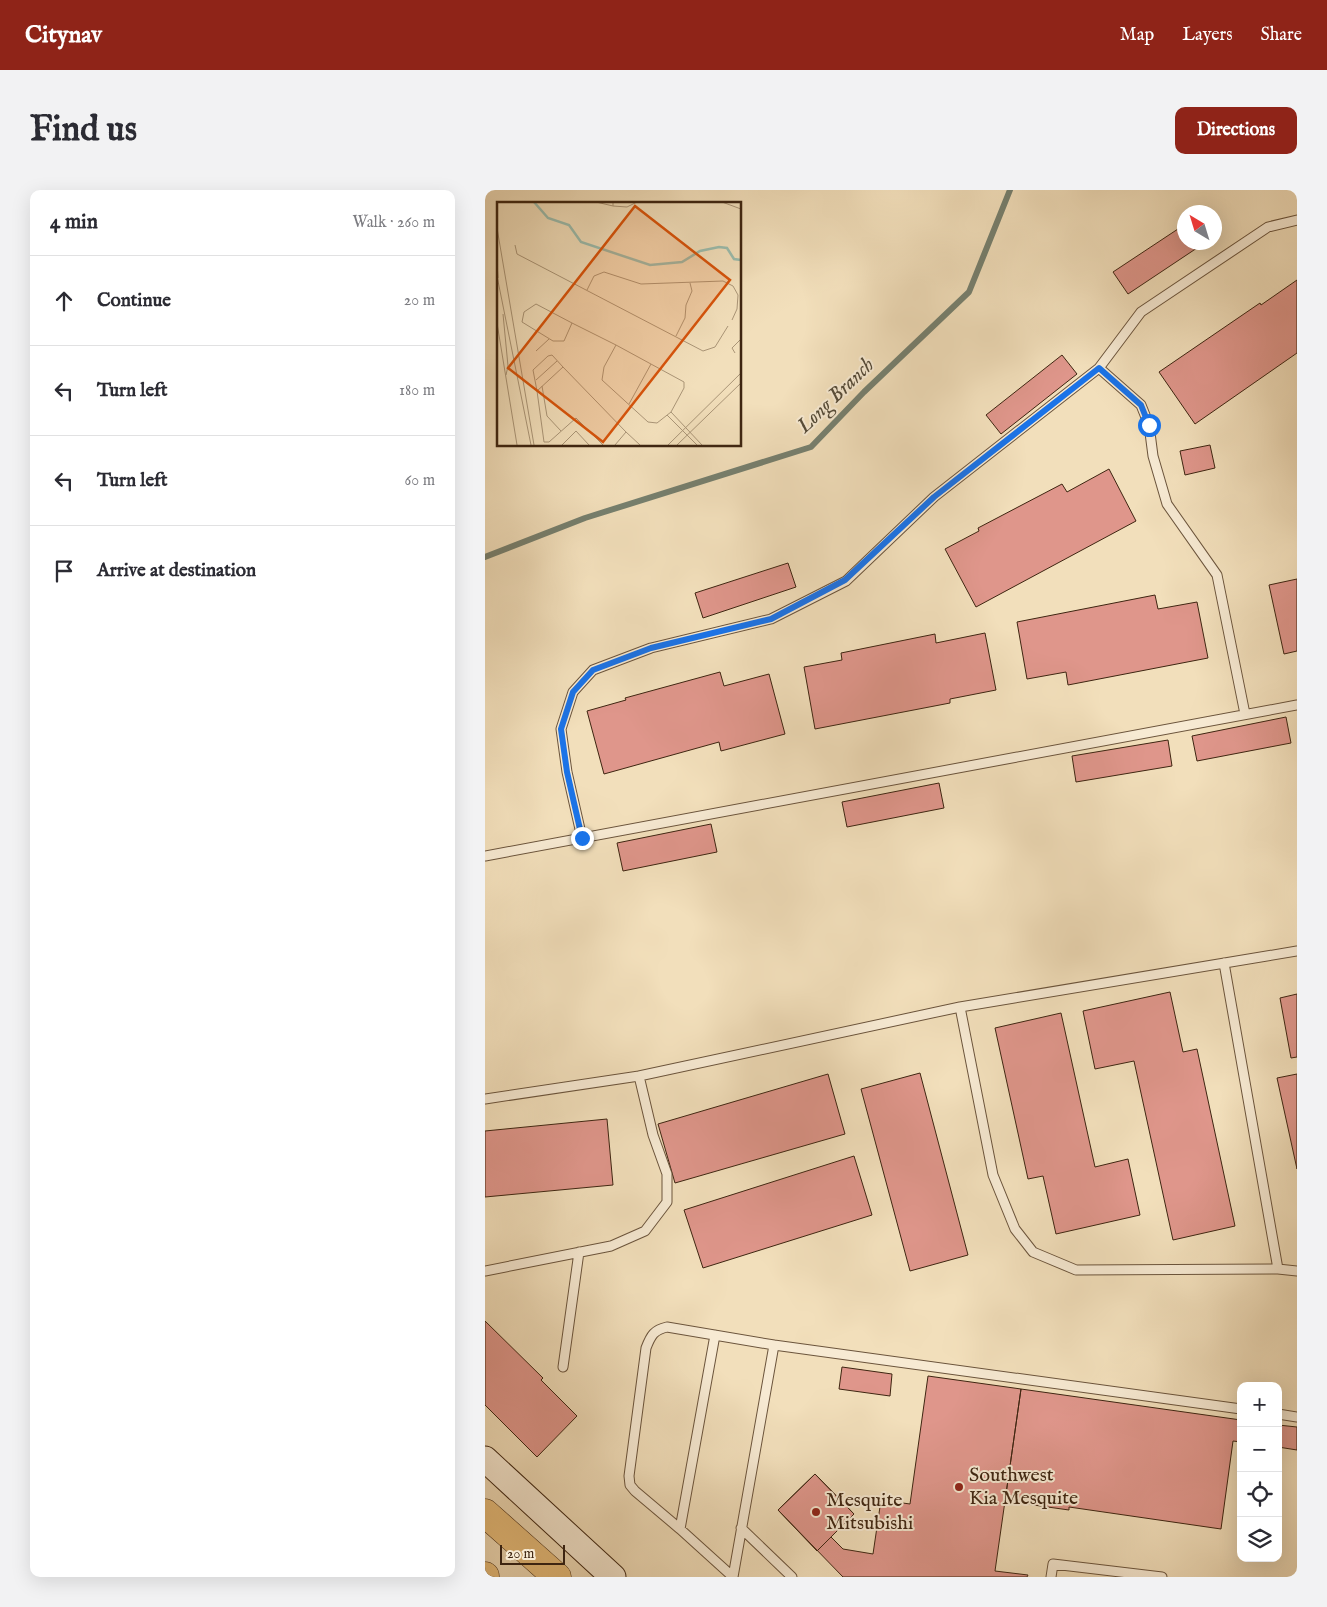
<!DOCTYPE html>
<html lang="en">
<head>
<meta charset="utf-8">
<style>
	body { margin:0; font-family:"IM FELL English",serif; background:#f2f2f3; color:#2b2b33 }
	.controls { position:absolute; right:15px; bottom:15px; display:grid; overflow:hidden; border-radius:10px; box-shadow:0 5px 20px #0002 }
	.controls button { width:45px; height:45px; display:grid; place-items:center; padding:0; border:0; border-bottom:1px solid #e1e1e2; background:#fff; color:#2b2b33; font:25px sans-serif }
	.compass { position:absolute; left:692px; top:15px; width:45px; height:45px; border-radius:50%; background:#fff; box-shadow:0 5px 20px #0002; rotate:322deg }
	.scale { position:absolute; left:15px; bottom:12px; width:65px; box-sizing:border-box; padding-left:5px; border:2px solid #3e2511; border-top:0; font-size:14px; line-height:18px; white-space:nowrap; color:#3e2511; -webkit-text-stroke:4px #f7ead3; paint-order:stroke }
	.stop { position:absolute; width:15px; height:15px; margin:-11px; border:4px solid #1a73e8; border-radius:50%; background:#fff }
	.stop.end { background:#1a73e8; border-color:#fff; box-shadow:0 1px 5px #0008 }
	.list { margin:0; padding:0; list-style:none }
	h2 { display:flex; justify-content:space-between; align-items:center; height:65px; margin:0; padding:0 20px; font-size:21px }
	h2 small { font-size:16px; font-weight:400; color:#7c7c81 }
	.list li { display:grid; grid-template-columns:32px 1fr auto; gap:15px; align-items:center; box-sizing:border-box; height:90px; padding:0 20px; border-top:1px solid #e1e1e2 }
	.list b { display:block; font-size:19px; white-space:nowrap }
	.list em { font-size:16px; font-style:normal; color:#7c7c81 }
	.icon { flex:none; width:28px; height:28px; fill:none; stroke:currentColor; stroke-width:2; stroke-linecap:round; stroke-linejoin:round }
	.map { position:relative; flex:none; width:812px; height:1387px; overflow:hidden; border-radius:10px }
	header { display:flex; align-items:center; gap:30px; box-sizing:border-box; height:70px; padding:0 25px; background:#8f2418; color:#fff }
	header strong { font-size:24px }
	nav { display:flex; gap:28px; margin-inline-start:auto; font-size:18px }
	.intro { display:flex; align-items:center; justify-content:space-between; box-sizing:border-box; height:120px; padding:0 30px }
	h1 { margin:0; font-size:35px }
	.button { padding:12px 22px; border-radius:10px; background:#8f2418; color:#fff; font-size:18px; font-weight:700 }
	main { display:flex; gap:30px; padding:0 30px }
	aside { flex:1; background:#fff; border-radius:10px; box-shadow:0 5px 20px #0002 }
	.map>svg:first-child { display:block }
	.lines { fill:none; stroke-linecap:round; stroke-linejoin:round }
	.stream { stroke:#76806f; stroke-width:6 }
	.building { fill:#df968b; stroke:#3e2511 }
	.lane-casing { stroke:#6b543c; stroke-width:11 }
	.secondary-casing { stroke:#3e2511; stroke-width:27 }
	.highway-casing { stroke:#3e2511; stroke-width:29 }
	.lane { stroke:#f7ead3; stroke-width:9 }
	.secondary { stroke:#f7ead3; stroke-width:25 }
	.highway { stroke:#e9c07e; stroke-width:28 }
	.route { stroke:#1a73e8; stroke-width:6 }
	.poi-dot { fill:#8f2418; stroke:#f7ead3; stroke-width:2 }
	.labels { text-anchor:middle; dominant-baseline:central; stroke-width:4; stroke-linejoin:round; paint-order:stroke }
	.poi-label { font-size:20px; fill:#3e2511; stroke:#f7ead3; text-anchor:start }
	.water-label { font-size:21px; font-style:italic; fill:#554b38; stroke:#f7ead3 }
	.inset-river { fill:none; stroke:#9bbdae; stroke-width:2.5 }
	.inset-road { fill:none; stroke:#aa9577; stroke-width:1 }
	.view { fill:#d7540c; fill-opacity:0.15; stroke:#d7540c; stroke-width:2.5 }
	.inset-edge { fill:none; stroke:#3e2511; stroke-width:2.5 }
</style>
</head>
<body>
<header>
<strong>Citynav</strong>
<nav><a>Map</a><a>Layers</a><a>Share</a></nav>
</header>
<div class="intro"><h1>Find us</h1><a class="button">Directions</a></div>
<main>
<aside>
<h2>4 min<small>Walk · 260 m</small></h2>
<ul class="list">
<li><svg class="icon" aria-label="ahead" viewBox="0 0 24 24"><path d="M12 20V5M6 11l6-6 6 6"/></svg><div><b>Continue</b></div><em>20 m</em></li>
<li><svg class="icon" aria-label="left" viewBox="0 0 24 24"><path d="M17 20v-9H6M10 6l-5 5 5 5"/></svg><div><b>Turn left</b></div><em>180 m</em></li>
<li><svg class="icon" aria-label="left" viewBox="0 0 24 24"><path d="M17 20v-9H6M10 6l-5 5 5 5"/></svg><div><b>Turn left</b></div><em>60 m</em></li>
<li><svg class="icon" aria-label="arrive" viewBox="0 0 24 24"><path d="M6 21V4h12l-3 4 3 4H6"/></svg><div><b>Arrive at destination</b></div></li>
</ul>
</aside>
<div class="map">
<svg width="812" height="1387" viewBox="0 0 812 1387">
	<rect width="100%" height="100%" fill="#f2dfbb"/>
	<filter id="stains"><feTurbulence type="fractalNoise" baseFrequency=".004" numOctaves="4"/><feColorMatrix values="0 0 0 0 .2 0 0 0 0 .09 0 0 0 0 .02 0 0 0 .5 -.17"/></filter>
	<radialGradient id="worn" r=".72"><stop offset=".6" stop-color="#630" stop-opacity="0"/><stop offset="1" stop-color="#630" stop-opacity=".3"/></radialGradient>
	<g class="lines">
		<path class="stream" d="M0,367L100,328L326,257L379,202L484,102L525,0"/>
	</g>
	<path class="building" d="M699,35V52H721L643,104L628,82Z
		M812,90V163L710,234L674,182L775,113L776,115Z
		M577,165L592,184L516,244L501,225Z
		M725,255L730,278L700,285L695,261Z
		M624,279L651,331L491,417L460,359L494,341L493,338L577,294L582,302Z
		M303,373L311,397L218,428L210,403Z
		M812,389V461L799,464L784,395Z
		M670,405L673,419L712,412L723,468L583,495L581,482L542,489L532,432Z
		M500,443L511,500L465,509V513L330,539L319,477L357,470L356,463L450,444L451,453Z
		M235,482L239,496L284,484L300,544L236,561L234,552L119,584L102,521L141,510L140,508Z
		M801,527L806,553L712,571L707,546Z
		M683,550L687,576L591,592L587,566Z
		M454,593L459,618L362,637L357,612Z
		M226,634L232,662L138,681L132,653Z
		M685,802L698,862L712,859L750,1036L688,1050L649,871L610,879L598,821Z
		M812,804V867L806,868L795,808Z
		M576,823L610,977L643,969L655,1025L571,1044L558,986L543,989L510,838Z
		M435,883L483,1065L425,1081L376,899Z
		M343,884L360,944L190,993L173,934Z
		M812,884V979L792,888Z
		M122,929L128,995L0,1007V941Z
		M369,966L387,1025L218,1078L199,1020Z
		M0,1131L58,1188L56,1190L92,1226L52,1267L0,1215Z
		M357,1177L407,1184L405,1206L354,1199Z
		M443,1186L536,1199L510,1381L543,1385L542,1387H358L293,1320L330,1284L369,1324L346,1347L358,1359L388,1364L396,1310L425,1314Z
		M536,1199L756,1230V1252L748,1251L736,1339L584,1317V1320L520,1311Z
		M793,1235L812,1237V1260L793,1257Z
		M330,1284L369,1324L332,1361L293,1320Z"/>
	<g class="lines">
		<defs>
			<path id="lane" d="M614,178L656,215L664,235L668,266L682,314L732,385L760,524
				M97,648L82,582L76,539L88,502L108,480L166,458L286,429L361,391L449,307L614,178L656,122L783,37L812,30
				M0,666L812,515
				M739,773L793,1079
				M475,817L508,985L530,1039L548,1062L591,1080L793,1079L812,1081
				M154,886L475,817L812,761
				M0,909L154,886L168,945L182,984V1012L160,1041L126,1056L0,1081
				M78,1177L94,1062
				M793,1224L812,1227
				M256,1338L307,1387
				M195,1339L230,1145
				M247,1386L195,1339L150,1301L145,1295L144,1286L161,1158C166,1145 169,1140 182,1137L289,1155
				M248,1387L289,1155L756,1219
				M566,1387L568,1374L677,1387"/>
			<path id="secondary" d="M0,1269L128,1387"/>
			<path id="highway" d="M0,1323L72,1387
				M0,1386V1387"/>
		</defs>
		<use href="#lane" class="lane-casing"/>
		<use href="#secondary" class="secondary-casing"/>
		<use href="#highway" class="highway-casing"/>
		<use href="#lane" class="lane"/>
		<use href="#secondary" class="secondary"/>
		<use href="#highway" class="highway"/>
	</g>
	<g class="lines">
		<path class="route" d="M97,648L82,582L76,539L88,502L108,480L166,458L286,429L360,390L449,307L614,178L656,215L664,235"/>
	</g>
	<g class="poi-dot">
		<circle cx="474" cy="1297" r="5"/>
		<circle cx="331" cy="1322" r="5"/>
	</g>
	<g class="labels">
		<g class="poi-label">
			<text x="484" y="1285">Southwest<tspan x="484" dy="23">Kia Mesquite</tspan></text>
			<text x="341" y="1310">Mesquite<tspan x="341" dy="23">Mitsubishi</tspan></text>
		</g>
		<g class="water-label">
			<text transform="translate(351 206) rotate(-44)">Long Branch</text>
		</g>
	</g>
	<g transform="translate(12 12)">
		<rect width="244" height="244" fill="#f2dfbb"/>
		<path class="inset-river" d="M37,0L51,16L72,23L84,40L153,63L185,60L203,49L222,45L230,46L237,57L244,58"/>
		<path class="inset-road" d="M99,0L116,4M116,0V4L130,5L140,0M225,0L244,7M0,26L37,243M18,43L20,52L206,149L218,145L231,124M0,61L1,76M0,74L34,243M90,88L97,74L107,70L144,82L226,79L236,84L241,93L240,107L235,118M39,102L75,121L67,139H56L25,120L27,110ZM6,112L11,164L9,173M0,121L20,243M75,121L119,143L187,180V186L174,210L160,221L151,220L105,178L107,165L119,143M179,134L188,116L189,103L195,89L193,81M39,149L52,137M238,151L235,146L244,137M39,178L60,159M45,184L50,214L64,229M40,189L36,168L51,154L55,153L66,165M132,202L154,162M174,210L205,243M170,213L200,243M129,230L143,243M65,243L79,229L92,243M106,243L79,216L52,240H47L40,189L66,165L129,230L118,243M171,243L244,171M180,243L244,181"/>
		<path class="view" d="M138,4L233,78L106,240L11,166Z"/>
		<rect width="244" height="244" class="inset-edge"/>
	</g>
	<rect width="100%" height="100%" filter="url(#stains)"/>
	<rect width="100%" height="100%" fill="url(#worn)"/>
</svg>
<div class="controls">
<button>+</button>
<button>−</button>
<button><svg class="icon" aria-label="locate" viewBox="0 0 24 24"><circle cx="12" cy="12" r="6"/><path d="M12 2v4M12 18v4M2 12h4M18 12h4"/></svg></button>
<button><svg class="icon" aria-label="layers" viewBox="0 0 24 24"><path d="M12 4l9 5-9 5-9-5zM3 14l9 5 9-5"/></svg></button>
</div>
<svg class="compass" viewBox="-18 -18 36 36"><path d="M0-13l5 13h-10z" fill="#e53935"/><path d="M0 13l5-13h-10z" fill="#7c7c81"/></svg>
<div class="scale">20 m</div>
<div class="stop" style="left:664px;top:235px"></div>
<div class="stop end" style="left:97px;top:648px"></div>
</div>
</main>
</body>
</html>
